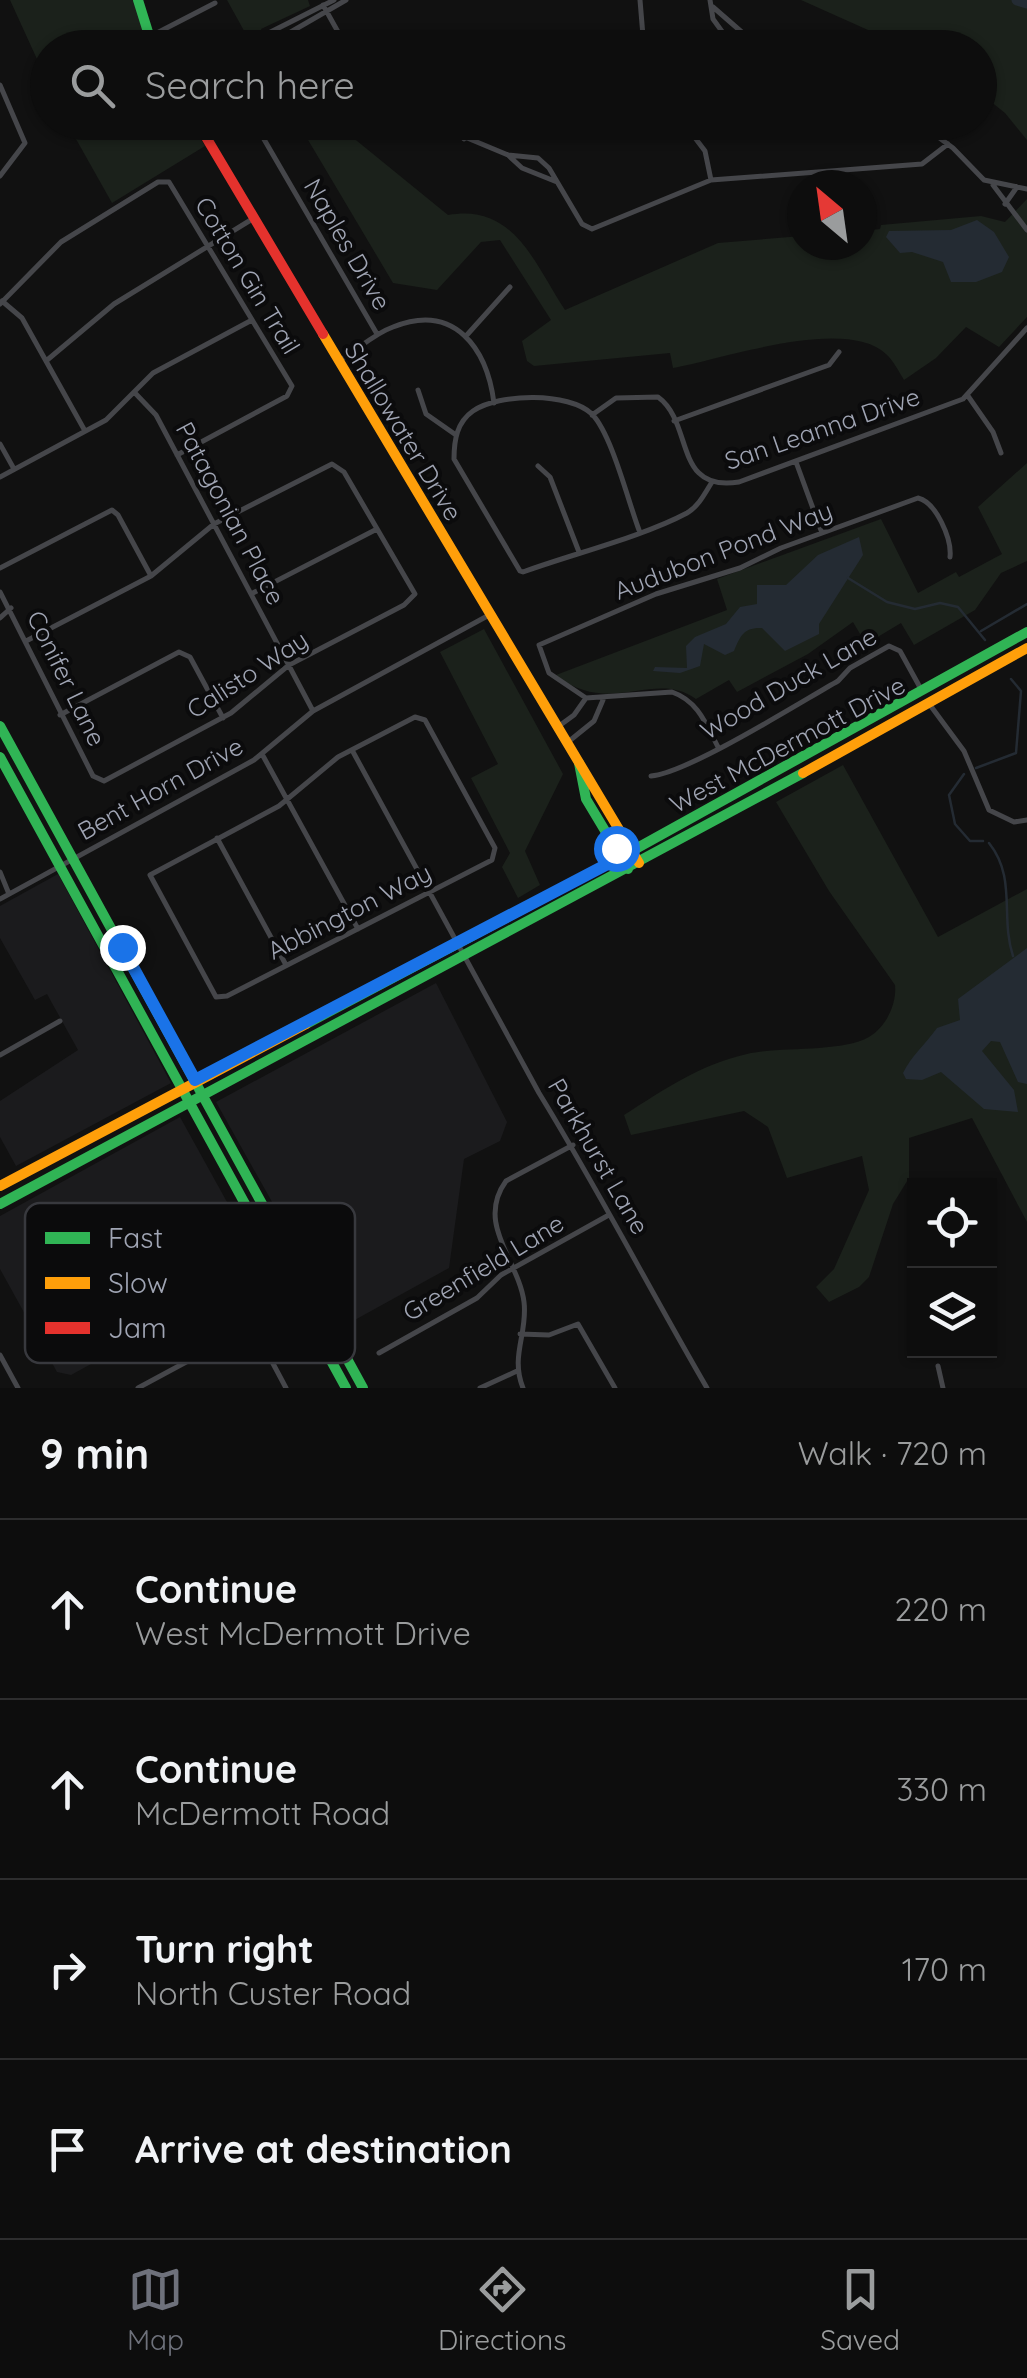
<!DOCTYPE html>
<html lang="en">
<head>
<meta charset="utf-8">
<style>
	body { margin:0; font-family:Quicksand,sans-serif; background:#161616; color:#f1f3f6 }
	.controls { position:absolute; right:30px; bottom:30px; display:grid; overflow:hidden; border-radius:0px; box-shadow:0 2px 8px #0004 }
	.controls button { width:90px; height:90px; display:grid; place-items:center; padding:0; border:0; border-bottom:2px solid #2d2d2e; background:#0d0d0d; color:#f1f3f6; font:50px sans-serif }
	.compass { position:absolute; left:787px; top:170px; width:90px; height:90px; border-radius:50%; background:#0d0d0d; box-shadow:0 2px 8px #0004; rotate:331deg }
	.stop { position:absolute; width:30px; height:30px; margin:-22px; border:8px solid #1a73e8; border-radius:50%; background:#fff }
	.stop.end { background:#1a73e8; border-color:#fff; box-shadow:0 2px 10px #0008 }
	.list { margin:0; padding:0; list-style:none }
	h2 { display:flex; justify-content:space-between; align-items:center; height:130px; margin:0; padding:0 40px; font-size:42px }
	h2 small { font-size:32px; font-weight:400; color:#9a9c9d }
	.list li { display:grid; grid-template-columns:65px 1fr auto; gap:30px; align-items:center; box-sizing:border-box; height:180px; padding:0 40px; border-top:2px solid #2d2d2e }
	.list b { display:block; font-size:38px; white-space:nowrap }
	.list p { margin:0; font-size:32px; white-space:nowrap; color:#9a9c9d }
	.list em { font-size:32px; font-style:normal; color:#9a9c9d }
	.icon { flex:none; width:55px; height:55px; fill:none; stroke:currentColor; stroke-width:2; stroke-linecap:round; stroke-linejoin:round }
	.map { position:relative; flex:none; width:1027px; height:1388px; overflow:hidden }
	.search { position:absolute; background:#0d0d0d; box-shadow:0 2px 8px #0004; left:30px; right:30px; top:30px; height:110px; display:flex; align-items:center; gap:25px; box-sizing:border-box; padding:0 35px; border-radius:55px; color:#9a9c9d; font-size:38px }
	.sheet { height:850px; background:#0d0d0d }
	nav { display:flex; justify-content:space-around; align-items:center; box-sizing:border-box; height:140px; border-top:2px solid #2d2d2e; background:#0d0d0d; font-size:28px; color:#9a9c9d }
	nav a { display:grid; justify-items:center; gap:5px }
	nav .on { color:#6e717b }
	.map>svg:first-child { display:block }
	.built { fill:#1b1b1d }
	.green { fill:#1b211b }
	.water { fill:#242b33 }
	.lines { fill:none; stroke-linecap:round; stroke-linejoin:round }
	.stream { stroke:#242b33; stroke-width:2.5 }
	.river { stroke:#242b33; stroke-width:11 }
	.street { stroke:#45464a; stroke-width:5 }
	.fast { stroke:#30b455; stroke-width:10 }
	.slow { stroke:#ff9f0a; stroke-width:10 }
	.jam { stroke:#e5322d; stroke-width:10 }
	.route { stroke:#1a73e8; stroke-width:12 }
	.labels { text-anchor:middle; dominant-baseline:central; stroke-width:8; stroke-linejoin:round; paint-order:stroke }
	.street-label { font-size:25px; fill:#a0a5b4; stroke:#0b0b0c }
	.key { fill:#0b0b0c; stroke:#38393e; stroke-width:2.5 }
	.key-label { font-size:28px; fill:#a0a5b4 }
</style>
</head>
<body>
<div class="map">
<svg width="1027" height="1388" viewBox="0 0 1027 1388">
	<rect width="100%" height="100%" fill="#111"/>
	<path class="built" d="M58,874L171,1083L16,1166L0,1137V1101L78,1050L47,994L35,1000L0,938V906Z
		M436,983L507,1122L500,1141L464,1159L449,1268L342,1327L216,1102Z
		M180,1117L264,1269L71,1375L57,1372L0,1269V1216Z"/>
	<path class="green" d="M10,0H134L148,47L48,48L47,81Z
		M227,0H308L310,6L261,29L268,47H253Z
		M801,0H1027V140L1005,113L980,93V48L906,47Z
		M67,123H191L205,146L112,203Z
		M298,123H335L448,215C514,203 534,263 565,310L718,243L802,236V245H862V231L880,229L881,225L981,216L1005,222L1027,199V317L999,347L966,327L936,358L904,380C899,372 893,360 886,354C845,316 723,359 673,368L670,353L534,366L527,361L522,341L551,320L500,240L481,242L437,290L393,283Z
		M1027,463V561L1001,573L975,610L914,645L901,623L866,644L853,622L808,654L737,692L729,680L696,699C654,669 610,718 556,675L727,610L717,579L881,519L918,593L956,572L959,577L1002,554L978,507Z
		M484,629L563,774L525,851L540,885L518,898L502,867L510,853L471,778L498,764L440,652Z
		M843,765L938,937L1027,889V1222L972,1118L909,1138V1178L893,1204L869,1277L859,1287L829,1302L816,1287L834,1269L869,1190L862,1156L787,1178L768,1127L744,1111L631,1135L624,1115C665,1089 699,1065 747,1054C782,1046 840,1053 869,1037C886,1027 897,1004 895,985L829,891L776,802Z"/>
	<path class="water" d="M977,220L994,232L1009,257L1002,272L976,282H951L943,262L912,252L900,253L886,237L889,231L951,230Z
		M859,537L863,555L819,624V634L785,651L762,628C744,627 740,636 734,651L725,655L704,644L700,666L680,673L653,671L655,667L687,668L686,646L695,637L726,624L740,607L757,604V585H786L818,555Z
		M1027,948V1084L1018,1082L1000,1042L991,1041L982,1051L1014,1090L1018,1112L984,1109L941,1072L922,1080L906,1079L903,1073C911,1056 925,1045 937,1028L960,1020L958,999Z"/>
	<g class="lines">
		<path class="stream" d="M848,578L887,602L915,609L940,603L958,607L985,640
			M981,631L1027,604
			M976,768L1016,753L1021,691L1011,679
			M964,774L949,795L955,824L970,841H983
			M989,843C1017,878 1000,917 1013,956"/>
		<path class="river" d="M1017,0L1027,3"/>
		<path class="street" d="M640,0L644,48
			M710,0L713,19L734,48
			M323,5L347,48
			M713,7L760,48
			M151,36L215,3
			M239,48L334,0
			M263,48L346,0
			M0,85L25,143L0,176
			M254,122L377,334
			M429,122L508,155L538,158L549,168L582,224L592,229L711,180L922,164L948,144
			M683,122L705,151L711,180
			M918,122L953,148L984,180L1027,189
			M464,139L470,122
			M508,155L522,168L557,182
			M993,185L1027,230
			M1005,204L1017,187
			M2,301L22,318L85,431
			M0,304L61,242L158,182H169L292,386L287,396L177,455
			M466,336L510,287
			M46,361L114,304L254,218
			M339,361C358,350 373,334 393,327C455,302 487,349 494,403
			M418,390L426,414L456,435
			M135,393L156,415L313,711
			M968,396L993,432L1001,453
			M592,415L616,398L658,397C694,423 673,493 739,482L963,399L1027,328
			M674,421L829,365L839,352
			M0,444L14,469
			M796,462L822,533
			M538,466L550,477L579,552
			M0,477L106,420L153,373L252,320
			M639,530C628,501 612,435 592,414C569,392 499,393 473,411C457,422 454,440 454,459L520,571L523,572C572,554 642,537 687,513C699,506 705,493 712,482
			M0,568L112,510L118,515L151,576
			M0,592L93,776L104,781L231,713L289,665L404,605L415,594L344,472L332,464L214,524L151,576L28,640
			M251,594L377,529
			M0,618L11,608
			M930,705L964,751L989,810L1014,822L1027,820
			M60,715L179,652L190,657L223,718
			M415,717L425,720L495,848L492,860L227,996L216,997L150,875L279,806L338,757Z
			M559,726L574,715L586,698
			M568,742L594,721L603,700
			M718,747C706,724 698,701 672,692L586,698L549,673L539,645L656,594L740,568L781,548L918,498C936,502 952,539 950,557
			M352,750L539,1093C598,1189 650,1290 707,1388
			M262,754L358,929
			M651,776C688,773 799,703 838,681L850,668L889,646L900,651L922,691
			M217,838L286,965
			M0,872L9,894
			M0,899L254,760L313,711L491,614
			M0,1055L60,1021
			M520,1334L549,1335L578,1324L615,1388
			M379,1353L477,1298L501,1275L607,1216
			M0,1355L18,1388
			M938,1366L943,1388
			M138,1388L253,1326L286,1388
			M480,1388L517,1371
			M523,1388C510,1356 528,1333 524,1302C519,1261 475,1224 506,1181L573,1145"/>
		<path class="fast" d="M138,0L153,48
			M0,726L363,1388
			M0,757L346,1388
			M579,763L586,799L628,869
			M306,1024L621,857L1027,632
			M0,1204L803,773"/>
		<path class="slow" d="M323,334L639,863
			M803,773L1027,648
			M0,1186L306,1024"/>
		<path class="jam" d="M197,122L323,334"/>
	</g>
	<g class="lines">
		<path class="route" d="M122,947L195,1080L621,857L616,848"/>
	</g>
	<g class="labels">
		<g class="street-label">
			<text transform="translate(348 244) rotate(60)">Naples Drive</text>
			<text transform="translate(248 275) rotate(59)">Cotton Gin Trail</text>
			<text transform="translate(822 428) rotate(-19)">San Leanna Drive</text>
			<text transform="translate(404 431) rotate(59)">Shallowater Drive</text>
			<text transform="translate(231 513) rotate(62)">Patagonian Place</text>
			<text transform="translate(723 550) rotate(-21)">Audubon Pond Way</text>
			<text transform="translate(247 674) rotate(-33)">Calisto Way</text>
			<text transform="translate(67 678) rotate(64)">Conifer Lane</text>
			<text transform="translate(788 683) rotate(-30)">Wood Duck Lane</text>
			<text transform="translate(787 744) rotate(-28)">West McDermott Drive</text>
			<text transform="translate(160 788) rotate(-29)">Bent Horn Drive</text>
			<text transform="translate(349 911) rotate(-27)">Abbington Way</text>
			<text transform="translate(599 1156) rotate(60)">Parkhurst Lane</text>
			<text transform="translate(483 1267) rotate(-31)">Greenfield Lane</text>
		</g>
	</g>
	<rect x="25" y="1203" width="330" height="160" rx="15" class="key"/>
	<rect x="45" y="1232" width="45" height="12" fill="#30b455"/>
	<rect x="45" y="1277" width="45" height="12" fill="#ff9f0a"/>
	<rect x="45" y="1322" width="45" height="12" fill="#e5322d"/>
	<g class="key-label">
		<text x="108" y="1248">Fast</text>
		<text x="108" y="1293">Slow</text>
		<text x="108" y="1338">Jam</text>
	</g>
</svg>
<div class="controls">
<button><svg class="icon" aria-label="locate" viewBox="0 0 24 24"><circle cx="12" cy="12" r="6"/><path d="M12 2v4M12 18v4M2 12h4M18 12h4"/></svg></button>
<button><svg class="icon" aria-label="layers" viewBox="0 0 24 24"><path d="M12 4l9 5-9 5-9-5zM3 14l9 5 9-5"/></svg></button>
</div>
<svg class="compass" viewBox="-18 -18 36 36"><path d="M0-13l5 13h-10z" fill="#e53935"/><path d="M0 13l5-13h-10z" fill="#9a9c9d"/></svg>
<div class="stop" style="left:616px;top:848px"></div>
<div class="stop end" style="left:122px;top:947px"></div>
<div class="search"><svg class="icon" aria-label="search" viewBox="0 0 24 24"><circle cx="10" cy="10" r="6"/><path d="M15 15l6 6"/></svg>Search here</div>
</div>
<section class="sheet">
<h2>9 min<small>Walk · 720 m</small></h2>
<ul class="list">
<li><svg class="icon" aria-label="ahead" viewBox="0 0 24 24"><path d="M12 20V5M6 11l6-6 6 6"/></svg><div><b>Continue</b><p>West McDermott Drive</p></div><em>220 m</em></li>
<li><svg class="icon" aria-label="ahead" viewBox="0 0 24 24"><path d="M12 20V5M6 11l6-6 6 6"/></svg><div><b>Continue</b><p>McDermott Road</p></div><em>330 m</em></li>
<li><svg class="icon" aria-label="right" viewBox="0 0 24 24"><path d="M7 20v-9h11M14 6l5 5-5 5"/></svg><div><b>Turn right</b><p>North Custer Road</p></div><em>170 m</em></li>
<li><svg class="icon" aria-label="arrive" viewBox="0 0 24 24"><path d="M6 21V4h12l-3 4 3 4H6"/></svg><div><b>Arrive at destination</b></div></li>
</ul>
</section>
<nav>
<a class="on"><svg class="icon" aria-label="map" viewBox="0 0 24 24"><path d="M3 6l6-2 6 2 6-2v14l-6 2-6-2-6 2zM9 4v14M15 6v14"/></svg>Map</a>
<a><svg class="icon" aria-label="directions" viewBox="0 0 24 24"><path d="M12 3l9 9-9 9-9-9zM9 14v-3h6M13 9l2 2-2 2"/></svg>Directions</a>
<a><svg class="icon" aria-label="saved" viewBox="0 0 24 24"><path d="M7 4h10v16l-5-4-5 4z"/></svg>Saved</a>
</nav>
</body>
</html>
